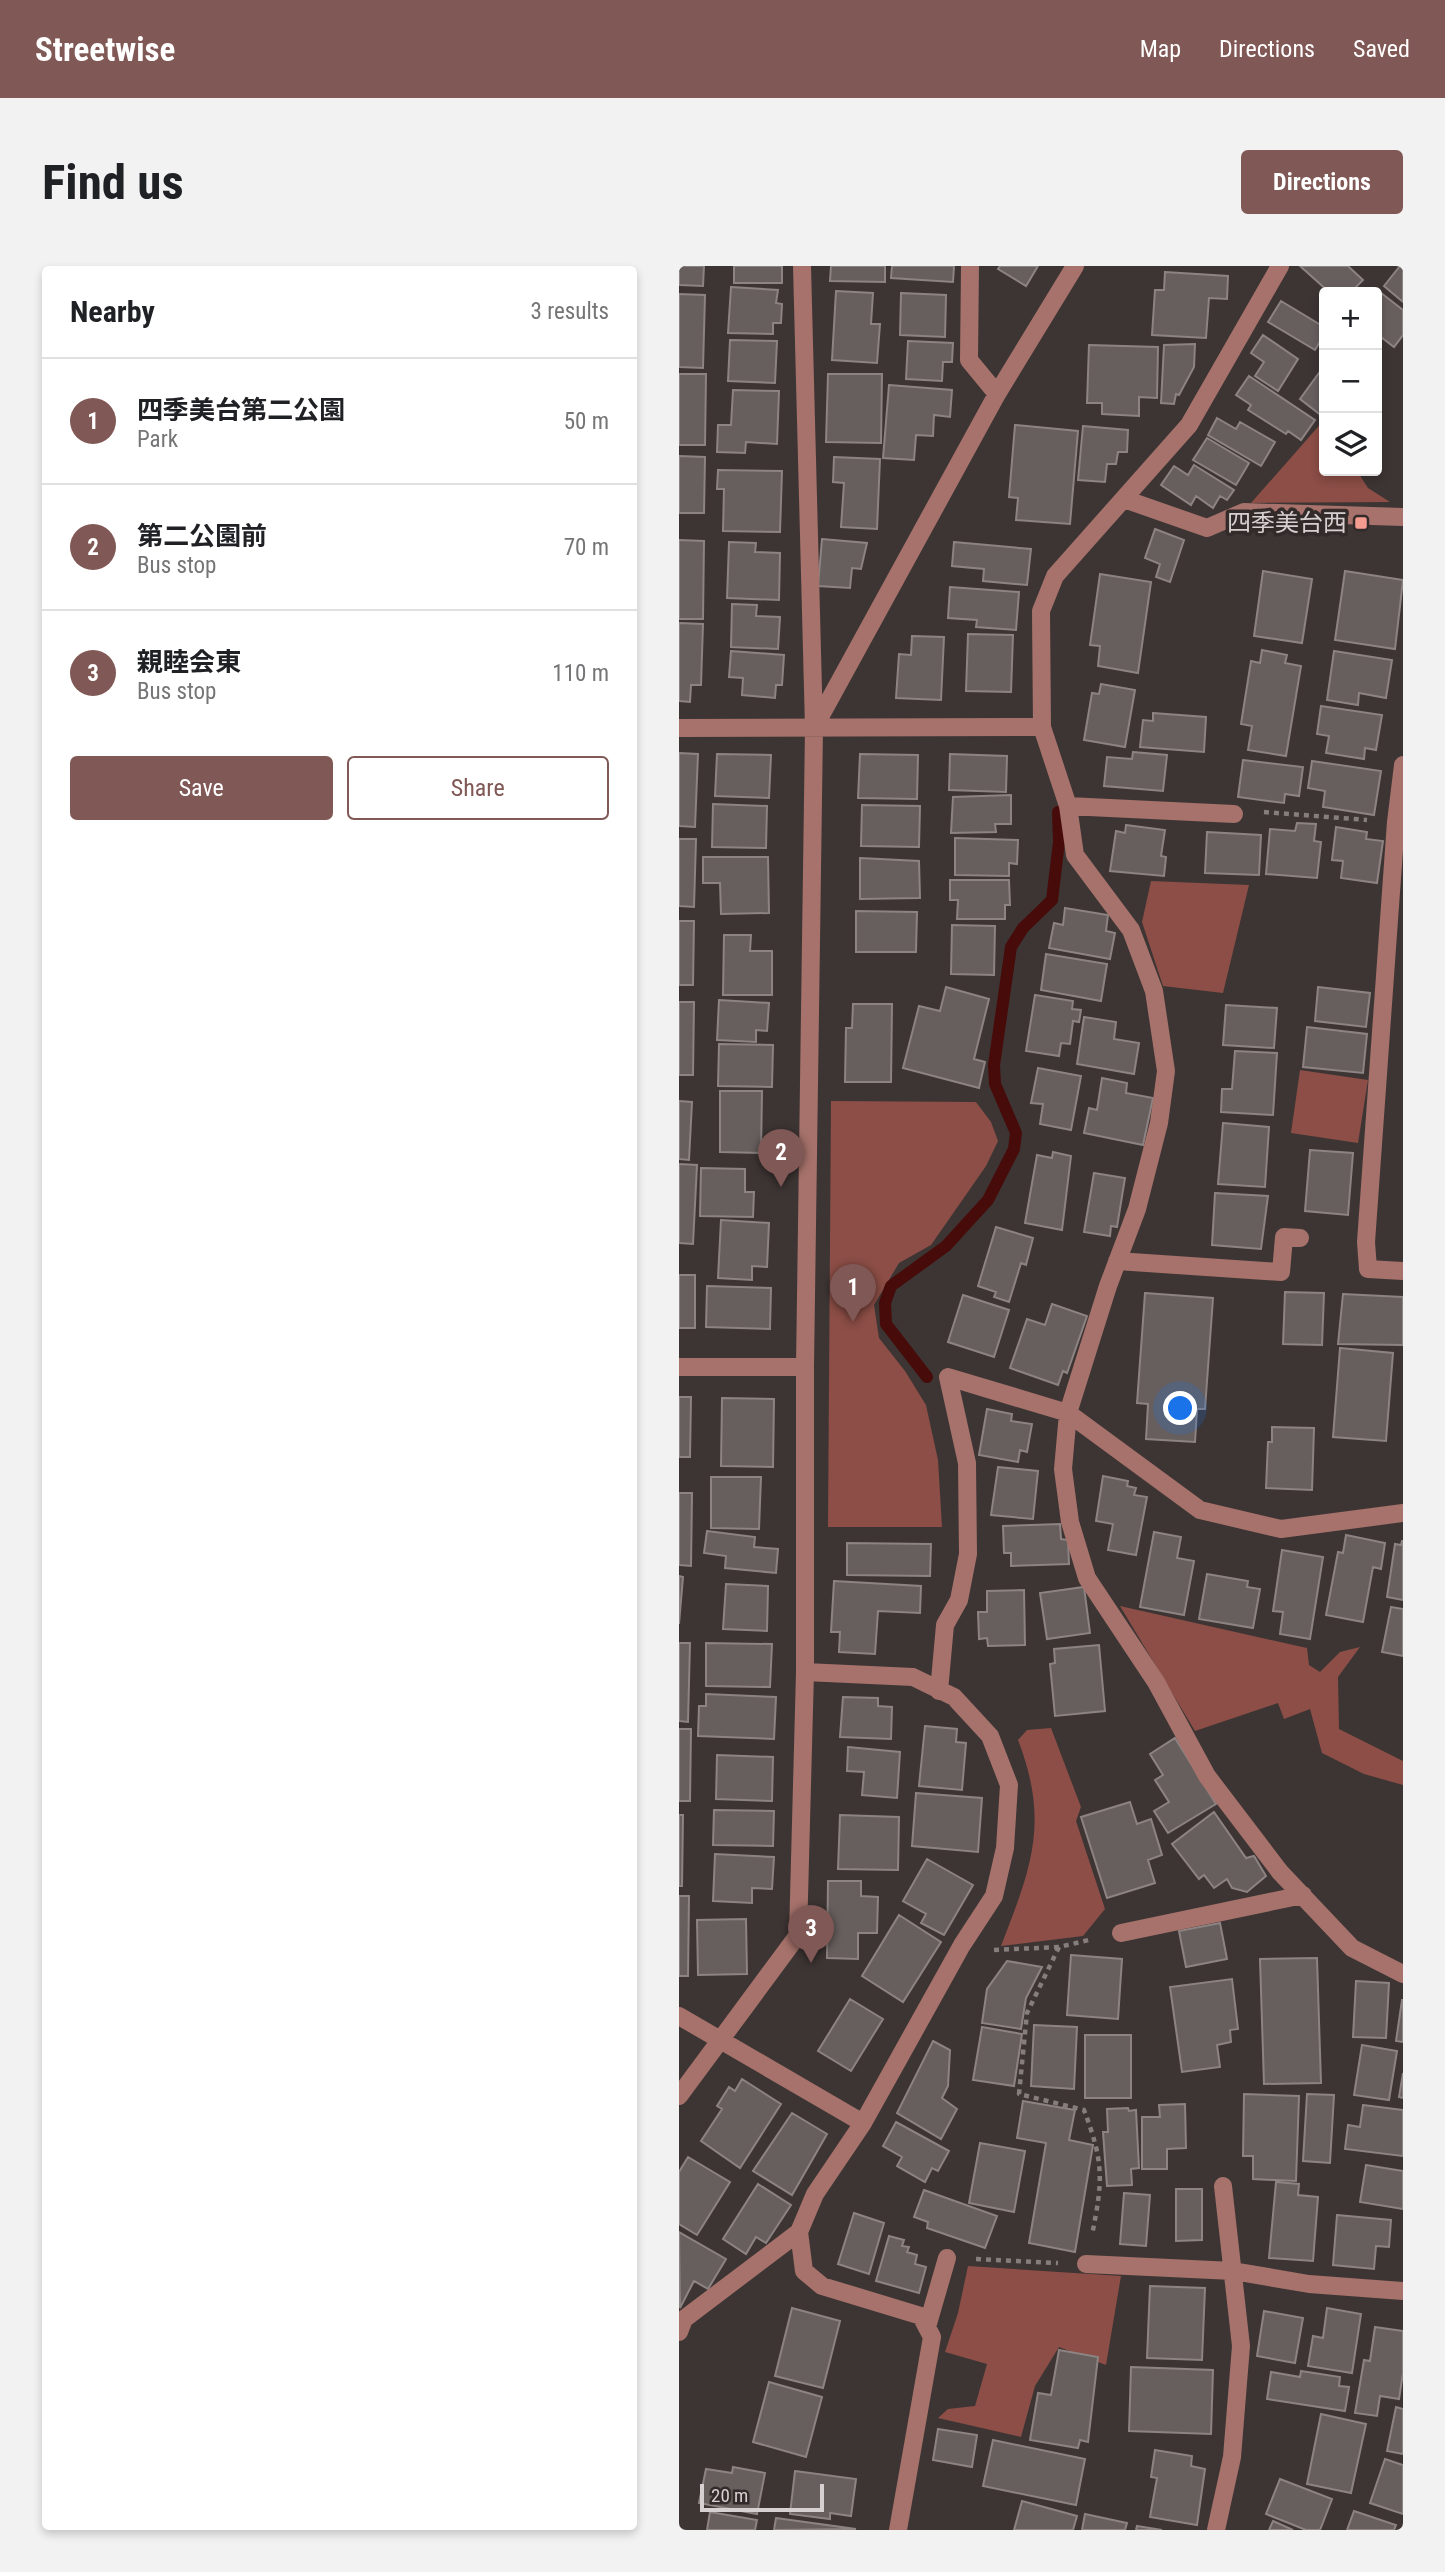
<!DOCTYPE html>
<html lang="en">
<head>
<meta charset="utf-8">
<style>
	body { margin:0; font-family:"Roboto Condensed","Noto Sans JP",sans-serif; background:#f2f2f2; color:#202124 }
	.controls { position:absolute; right:21px; top:21px; display:grid; overflow:hidden; border-radius:7px; box-shadow:0 4px 10px #0003 }
	.controls button { width:63px; height:63px; display:grid; place-items:center; padding:0; border:0; border-bottom:2px solid #e0e0e0; background:#fff; color:#202124; font:35px sans-serif }
	.scale { position:absolute; left:21px; bottom:18px; width:124px; box-sizing:border-box; padding-left:7px; border:4px solid #d6d1d0; border-top:0; font-size:19px; line-height:24px; white-space:nowrap; color:#d6d1d0; -webkit-text-stroke:5px #332b2a; paint-order:stroke }
	.you { position:absolute; left:502px; top:1143px; width:24px; height:24px; margin:-18px; border:5px solid #fff; border-radius:50%; background:#1a73e8; box-shadow:0 0 0 10px #1a73e833 }
	.badge { display:grid; place-items:center; width:46px; height:46px; border-radius:50%; background:#805855; color:#fff; font-size:23px; font-weight:700 }
	.pin { position:absolute; translate:-50% -58px; filter:drop-shadow(0 2px 4px #0008) }
	.pin::after { content:''; position:absolute; top:37px; width:24px; height:21px; background:inherit; clip-path:polygon(0 0,100% 0,50% 100%) }
	.list { margin:0; padding:0; list-style:none }
	h2 { display:flex; justify-content:space-between; align-items:center; height:91px; margin:0; padding:0 28px; font-size:30px }
	h2 small { font-size:23px; font-weight:400; color:#757577 }
	.list li { display:grid; grid-template-columns:46px 1fr auto; gap:21px; align-items:center; box-sizing:border-box; height:126px; padding:0 28px; border-top:2px solid #e0e0e0 }
	.list b { display:block; font-size:26px; white-space:nowrap }
	.list p { margin:0; font-size:23px; white-space:nowrap; color:#757577 }
	.list em { font-size:23px; font-style:normal; color:#757577 }
	.actions { display:flex; gap:14px; padding:21px 28px }
	.actions a { flex:1; padding:16px 0; border:2px solid #805855; border-radius:7px; text-align:center; font-size:24px; color:#805855 }
	.actions .main { background:#805855; color:#fff }
	.icon { flex:none; width:38px; height:38px; fill:none; stroke:currentColor; stroke-width:2; stroke-linecap:round; stroke-linejoin:round }
	.map { position:relative; flex:none; width:724px; height:2264px; overflow:hidden; border-radius:7px }
	header { display:flex; align-items:center; gap:42px; box-sizing:border-box; height:98px; padding:0 35px; background:#805855; color:#fff }
	header strong { font-size:33px }
	nav { display:flex; gap:38px; margin-inline-start:auto; font-size:24px }
	.intro { display:flex; align-items:center; justify-content:space-between; box-sizing:border-box; height:168px; padding:0 42px }
	h1 { margin:0; font-size:49px }
	.button { padding:18px 32px; border-radius:7px; background:#805855; color:#fff; font-size:24px; font-weight:700 }
	main { display:flex; gap:42px; padding:0 42px }
	aside { flex:1; background:#fff; border-radius:7px; box-shadow:0 4px 10px #0003 }
	.map>svg:first-child { display:block }
	.green { fill:#8c4e46 }
	.lines { fill:none; stroke-linecap:round; stroke-linejoin:round }
	.stream { stroke:#470b09; stroke-width:12 }
	.building { fill:#675f5d; stroke:#8c8382; stroke-width:2 }
	.path { stroke:#857e7d; stroke-width:4.5; stroke-dasharray:5 5; stroke-linecap:butt }
	.minor { stroke:#a6726b; stroke-width:18 }
	.poi-dot { fill:#f59c91; stroke:#332b2a; stroke-width:2.5 }
	.labels { text-anchor:middle; dominant-baseline:central; stroke-width:7; stroke-linejoin:round; paint-order:stroke }
	.poi-label { font-size:24px; fill:#d6d1d0; stroke:#332b2a; text-anchor:end }
</style>
</head>
<body>
<header>
<strong>Streetwise</strong>
<nav><a>Map</a><a>Directions</a><a>Saved</a></nav>
</header>
<div class="intro"><h1>Find us</h1><a class="button">Directions</a></div>
<main>
<aside>
<h2>Nearby<small>3 results</small></h2>
<ul class="list">
<li><span class="badge">1</span><div><b>四季美台第二公園</b><p>Park</p></div><em>50 m</em></li>
<li><span class="badge">2</span><div><b>第二公園前</b><p>Bus stop</p></div><em>70 m</em></li>
<li><span class="badge">3</span><div><b>親睦会東</b><p>Bus stop</p></div><em>110 m</em></li>
</ul>
<div class="actions"><a class="main">Save</a><a>Share</a></div>
</aside>
<div class="map">
<svg width="724" height="2264" viewBox="0 0 724 2264">
	<rect width="100%" height="100%" fill="#3d3534"/>
	<path class="green" d="M645,154V205H678L689,222L711,236L572,237Z
		M472,615L570,619L544,727L484,720L463,656Z
		M621,804L689,814L679,877L612,867Z
		M152,835L297,836L312,856L319,875L307,900L252,979L220,997L195,1039L200,1072L226,1105L247,1139L259,1194L263,1261H149Z
		M441,1340L628,1382L630,1399L641,1406L661,1386L681,1381L659,1411L660,1463L724,1495V1519L685,1508L643,1487L631,1443L605,1453L599,1437L516,1465Z
		M372,1462L402,1541L397,1555L426,1643L404,1670L322,1680C352,1602 371,1557 339,1474L348,1464Z
		M289,2000L442,2010L427,2099L380,2081L356,2120L342,2171L259,2152L269,2143L296,2140L308,2098L266,2086L279,2047Z"/>
	<g class="lines">
		<path class="stream" d="M248,1111L207,1058L206,1037L212,1020L267,980L309,934L335,883L337,867L316,818L315,799L332,681L344,662L373,634L380,576L379,546"/>
	</g>
	<path class="building" d="M0,0H25L24,20L0,19Z
		M55,0H103V17H55Z
		M152,0H206V16L151,15Z
		M213,0H275L274,16L212,12Z
		M321,0H359L347,20L319,3Z
		M621,0H669L684,14L672,26H650Z
		M721,0H724V36L705,20Z
		M486,6L549,10L548,33L530,32L527,72L473,69L476,24H485Z
		M52,21L99,24L97,37L103,38L102,57H94V68L49,67Z
		M697,23L724,44V69L715,81L698,68V26H694Z
		M157,25L194,27L192,58H201L198,97L153,94Z
		M222,27L267,29L266,71L221,69Z
		M0,28L26,29L24,102L0,101Z
		M602,35L645,61V69L636,84L589,56Z
		M584,69L619,93L599,125L576,110L585,96L572,87Z
		M51,74L98,75L96,117L49,115Z
		M229,75L274,77L273,96H264L263,115L227,113Z
		M516,78L515,101L500,129L497,128L495,138L482,137L485,79Z
		M410,79L479,81L478,132L460,131V150L423,148V137H408Z
		M645,100V147L643,150L621,133Z
		M0,108H27L26,179H0Z
		M149,108H203L202,177L147,176Z
		M570,110L636,154L622,174L609,165L607,168L569,144L572,139L557,129Z
		M210,119L273,124L271,151L255,149L254,170L237,169L235,194L204,192Z
		M54,124L100,125L98,178L67,176L66,187L38,186L39,159H52Z
		M538,152L557,163L561,156L596,176L582,200L529,169Z
		M336,159L399,165L391,258L337,254L339,232L330,231Z
		M404,160L449,164L448,186H439L437,198H428L426,216L399,214Z
		M528,172L570,197L557,219L514,194Z
		M0,190L26,191L25,247H0Z
		M155,191L201,193L198,263L162,261L165,217L154,216Z
		M515,199L555,224L548,234L541,230L534,242L517,230L512,239L482,219L495,200L509,209Z
		M39,204L103,205L101,266L44,265L45,223H38Z
		M476,263L505,274L491,316L477,311L481,298L466,292Z
		M143,273L188,277L182,303L173,302L171,322L139,320Z
		M0,274L25,275L24,353H0Z
		M50,276L77,277L76,286L101,287L100,334L48,332Z
		M275,276L352,283L348,319L304,315L305,303L273,300Z
		M584,305L633,313L623,377L575,370Z
		M666,305L724,314L716,383L656,374Z
		M421,308L472,316L459,407L419,400L421,380L411,379Z
		M271,321L340,326L337,364L297,361L298,354L269,352Z
		M53,338L78,339L77,350L101,351L99,383L52,381Z
		M0,357L24,358L22,419H12L11,436L0,435Z
		M289,368L334,369L332,426L287,425Z
		M233,370L265,371L262,434L217,432L220,388L232,389Z
		M583,384L608,389L606,397L622,400L607,490L569,484L573,460L562,458L572,395L581,397Z
		M52,385L105,389L103,419H97L96,432L63,429L64,412L50,411Z
		M655,385L713,394L707,432L680,427L679,439L648,434Z
		M422,418L456,424L446,481L405,474L413,427L420,428Z
		M642,440L703,449L697,484L686,482L685,493L647,487L650,470L638,468Z
		M474,447L527,451L525,486L461,481L464,454L474,455Z
		M454,486L488,489L484,525L425,520L428,491L453,493Z
		M0,487L19,488L16,561L0,560Z
		M38,488L92,489L90,532L36,530Z
		M181,488L239,489L238,533L179,532Z
		M271,488L328,490L327,526L270,524Z
		M564,494L624,501L620,530L606,528L605,537L559,531Z
		M633,495L702,505L695,549L644,541L646,525L629,522Z
		M332,529V558H316L317,566L272,567L274,531Z
		M34,538L88,540L87,582L33,581Z
		M183,539L241,540L240,581L182,580Z
		M618,557L637,558L635,575L642,576L638,612L587,608L591,563L616,565Z
		M447,559L486,564L482,590L487,591L485,610L431,605L437,565L446,567Z
		M657,561L688,566L687,573L704,575L698,617L662,612L664,595L653,594Z
		M528,566L582,569L580,609L526,607Z
		M276,572L339,574L338,598L330,597V610L276,609Z
		M0,573H17L15,641L0,640Z
		M24,591H89L90,647L42,648L41,617H24Z
		M181,592L240,595L241,632L181,633Z
		M271,614H330L331,639H326V653H278L279,634H271Z
		M386,642L429,649L427,665L436,667L431,693L370,682L375,657L384,659Z
		M177,645L238,646L237,686H177Z
		M0,655H15L14,719H0Z
		M273,659L316,660L315,709L272,708Z
		M45,669H72L71,685H93V729H44Z
		M367,688L428,698L422,735L362,724Z
		M267,721L310,733L295,793L306,796L300,822L224,802L240,740L261,745Z
		M639,721L691,727L687,761L636,755Z
		M356,729L394,735L393,743L402,744L400,756L394,755L391,778L382,777L380,790L347,785Z
		M40,734L90,737L88,765L77,764V776L38,774Z
		M0,736H15L14,809H0Z
		M174,738H213L212,816H166L167,762H173Z
		M547,739L598,742L595,782L544,779Z
		M405,751L437,756L435,773L460,777L455,808L398,798Z
		M628,761L688,768L684,807L624,801Z
		M40,778L94,779L93,821L39,820Z
		M556,785L598,787L594,849L542,846L543,823H553Z
		M359,802L402,810L392,864L361,858L364,838L352,837Z
		M423,812L448,817L447,827L474,832L464,879L405,867L410,842L418,844Z
		M41,825H83L82,887L41,886Z
		M0,835L13,836L10,894L0,893Z
		M544,857L590,861L586,921L539,918Z
		M631,884L674,887L669,949L626,945Z
		M374,886L392,890L383,964L346,957L358,889L373,892Z
		M0,898L18,899L14,978L0,977Z
		M22,902L66,903V926H75L74,951L21,950Z
		M415,907L446,912L438,961L432,960L431,970L405,966Z
		M536,927L589,930L582,983L533,979Z
		M42,954L90,957L88,1001L73,1000V1014L39,1012Z
		M317,961L354,972L347,999L342,997L330,1036L315,1031L317,1026L299,1020Z
		M0,1009H16V1062H0Z
		M28,1020L92,1022L91,1063L27,1061Z
		M606,1026L645,1027L643,1079L604,1078Z
		M466,1027L534,1032L526,1143H518L516,1176L467,1173L469,1138L458,1137Z
		M664,1028L724,1031V1079L659,1078Z
		M284,1029L330,1044L315,1091L269,1076Z
		M373,1038L408,1050L388,1107L384,1105L379,1119L331,1102L348,1053L366,1059Z
		M661,1082L714,1087L707,1175L654,1171Z
		M0,1131H12L11,1191H0Z
		M43,1132L95,1133L94,1201L42,1200Z
		M308,1143L333,1148L332,1155L353,1158L348,1186L341,1184L339,1196L300,1189Z
		M593,1161L635,1162L633,1224L587,1222L589,1176H593Z
		M319,1201L359,1205L354,1253L312,1249Z
		M424,1210L449,1215L448,1220L457,1222L455,1229L468,1231L457,1289L429,1284L434,1258L417,1255Z
		M32,1211H82L80,1263L32,1262Z
		M0,1227H13L12,1300L0,1299Z
		M381,1258L382,1273L389,1274L390,1298L332,1300V1287H325L324,1260Z
		M28,1265L76,1271L75,1281L99,1283L97,1307L46,1302L47,1290L25,1287Z
		M475,1266L502,1271L498,1292L515,1295L505,1349L461,1341Z
		M667,1269L706,1277L702,1303L694,1301L684,1356L647,1349L659,1286L664,1287Z
		M723,1275H724V1334L708,1331L716,1278L722,1279Z
		M168,1277L252,1278L251,1310L168,1309Z
		M603,1284L644,1291L631,1373L601,1368L604,1346L594,1345Z
		M528,1308L569,1315L568,1321L581,1323L574,1362L520,1353Z
		M0,1310L4,1311L0,1358Z
		M155,1315L242,1320L241,1347L199,1345L196,1388L160,1386L161,1366H152Z
		M47,1318L89,1320L88,1365L44,1363Z
		M405,1321L411,1367L368,1373L361,1327Z
		M345,1324L346,1379L309,1380L308,1372L300,1373L299,1346H308V1325Z
		M712,1341L724,1343V1390L703,1386Z
		M0,1377H11L9,1456L0,1455Z
		M27,1377L93,1378L91,1421L27,1420Z
		M420,1379L426,1445L376,1450L371,1398L376,1397L375,1383Z
		M27,1428L97,1431L95,1473L19,1470L20,1440H27Z
		M164,1431L199,1432V1440L213,1441L212,1473L161,1471Z
		M246,1460L278,1463L277,1476L287,1477L283,1524L240,1520Z
		M0,1463H12L11,1535H0Z
		M496,1472L537,1538L489,1567L475,1545L490,1536L476,1514L484,1509L471,1488Z
		M169,1481L221,1486L218,1532L183,1529L185,1506L168,1505Z
		M38,1489L94,1491L93,1535L37,1533Z
		M237,1527L303,1532L299,1586L233,1580Z
		M451,1536L458,1558L472,1553L483,1589L469,1594L476,1617L428,1632L402,1551Z
		M35,1544L95,1545L94,1580L34,1579Z
		M535,1546L567,1592L575,1590L587,1610L568,1626L553,1622L548,1613L535,1622L525,1609L520,1613L493,1578Z
		M0,1549H4L3,1620H0Z
		M161,1549L220,1551L219,1604L159,1603Z
		M36,1588L95,1591L93,1623L73,1622V1637L34,1635Z
		M248,1593L294,1619L265,1669L242,1657L247,1648L224,1635Z
		M149,1615H182V1630L199,1631L198,1667H179V1693L148,1692Z
		M0,1630H10L9,1710H0Z
		M220,1649L262,1676L224,1736L183,1710Z
		M67,1653L68,1708L19,1709L18,1654Z
		M541,1657L548,1693L507,1701L500,1665Z
		M392,1689L443,1693L439,1753L388,1749Z
		M638,1692L642,1817L585,1818L581,1693Z
		M328,1695L363,1701L347,1732L342,1763L303,1757L308,1723Z
		M553,1713L559,1763L551,1764L552,1776L538,1779L541,1801L503,1806L491,1721Z
		M677,1715L710,1717L707,1772L674,1771Z
		M171,1733L204,1753L172,1805L139,1785Z
		M723,1734H724V1776L717,1775Z
		M355,1759L398,1761L395,1823L352,1820Z
		M303,1761L343,1768L335,1820L294,1814Z
		M406,1769H452V1832H406Z
		M254,1775L271,1784L269,1820L263,1832L278,1843L262,1873L218,1847Z
		M683,1779L718,1785L710,1834L675,1829Z
		M724,1807V1832L720,1831Z
		M63,1813L102,1838L61,1902L22,1875L43,1843L38,1840L50,1821L56,1825Z
		M565,1828L620,1830L617,1915L574,1913V1890H564Z
		M628,1828L655,1829L651,1897L624,1895Z
		M344,1835L396,1844L390,1874L414,1879L396,1986L350,1977L367,1877L338,1872Z
		M506,1838L507,1882L488,1883V1903H463V1851H481L480,1839Z
		M684,1839L724,1844V1890L666,1883L669,1859L681,1861Z
		M449,1842L450,1845L457,1844L460,1902L452,1903L453,1919L428,1920L424,1866H429L428,1843Z
		M113,1847L148,1868L113,1929L74,1905Z
		M217,1856L270,1885L259,1905L253,1902L246,1916L218,1900L223,1891L204,1880Z
		M301,1877L346,1885L335,1946L290,1937Z
		M9,1891L51,1916L18,1969L0,1958V1906Z
		M687,1899L724,1905V1943L681,1936Z
		M597,1916L620,1918L619,1929L639,1931L634,1995L590,1992Z
		M79,1918L112,1939L87,1977L77,1971L67,1988L44,1973Z
		M497,1923H523V1974L497,1975Z
		M245,1924L318,1950L306,1982L248,1962L249,1956L235,1951Z
		M445,1927L471,1929L467,1980L441,1978Z
		M175,1947L205,1957L190,2008L159,1998Z
		M658,1949L712,1954L710,1981L697,1980L695,2003L654,1999Z
		M0,1966L47,1993L29,2023L15,2015L1,2042Z
		M210,1970L225,1974L223,1980L230,1981L228,1986L238,1989L236,1998L247,2001L240,2027L197,2015Z
		M471,2020L526,2022L523,2094L468,2092Z
		M113,2042L161,2055L144,2122L96,2110Z
		M648,2042L682,2048L673,2107L629,2100L634,2070L644,2072Z
		M585,2045L624,2052L616,2097L578,2090Z
		M696,2061L724,2065V2107L720,2133L701,2130L698,2150L676,2147L685,2094L691,2095Z
		M380,2084L419,2091L409,2176L401,2174L399,2182L351,2174L359,2127L372,2129Z
		M452,2101L534,2104L532,2168L450,2165Z
		M622,2105L661,2111L660,2120L670,2121L666,2145L588,2133L592,2106L621,2111Z
		M90,2116L143,2131L127,2191L74,2176Z
		M717,2141L724,2143V2188L708,2185Z
		M642,2148L687,2158L672,2227L628,2218Z
		M259,2163L298,2169L293,2201L254,2194Z
		M314,2174L406,2193L397,2239L304,2220Z
		M476,2184L513,2190L512,2200L526,2203L518,2259L471,2251L478,2212L472,2211Z
		M706,2193L724,2199V2248L691,2237Z
		M54,2201L86,2207L78,2248L20,2237L27,2203L53,2207Z
		M116,2205L177,2213L172,2250L151,2247V2253L111,2248Z
		M601,2213L653,2233L641,2264H627L587,2248Z
		M343,2235L398,2250L394,2264H335Z
		M675,2245L717,2259L715,2264H668Z
		M31,2246L78,2254L76,2264H28Z
		M406,2248L448,2257L446,2264H403Z
		M97,2252L177,2263L95,2264Z
		M594,2255L614,2264H590Z
		M458,2260L483,2264H457Z"/>
	<g class="lines">
		<path class="path" d="M585,546L688,554
			M380,1681L348,1747L340,1828L405,1844C425,1897 424,1914 413,1969
			M315,1684L380,1681L414,1673
			M297,1993L379,1997"/>
		<path class="minor" d="M291,0L290,94L318,128
			M601,0L510,159L376,310L362,345L363,461L389,540L396,589L452,664L475,725L487,805L480,857L458,943L429,1020L389,1147L384,1203L391,1256L408,1312L477,1416L528,1510L601,1606L673,1682L724,1708
			M445,233L528,262L565,246L724,251
			M0,462L363,461
			M135,462L318,128L396,0
			M724,499L717,556L687,976L689,1003L724,1005
			M389,540L555,548
			M438,995L602,1006L605,971L621,972
			M0,1101H126
			M126,1406L234,1411L275,1431L311,1470L330,1519L326,1582L315,1630L283,1679L184,1857L136,1928L120,1966L125,2005L143,2020L242,2050L253,2071L219,2264
			M260,1425L266,1359L280,1334L289,1288L288,1197L269,1111L389,1147L521,1244L602,1263L724,1247
			M442,1667L624,1629
			M0,1750L184,1857
			M0,1830L119,1669L126,1406V1101L135,462L123,0
			M407,1998L554,2005L630,2018L724,2025
			M248,2061L268,1992
			M0,2066L5,2053L120,1966
			M537,2264L553,2191L562,2080L544,1920"/>
	</g>
	<rect class="poi-dot" x="675" y="250" width="14" height="14" rx="3.5"/>
	<g class="labels">
		<g class="poi-label">
			<text x="668" y="257">四季美台西</text>
		</g>
	</g>
</svg>
<div class="controls">
<button>+</button>
<button>−</button>
<button><svg class="icon" aria-label="layers" viewBox="0 0 24 24"><path d="M12 4l9 5-9 5-9-5zM3 14l9 5 9-5"/></svg></button>
</div>
<div class="scale">20 m</div>
<div class="you"></div>
<div class="pin badge" style="left:174px;top:1056px">1</div>
<div class="pin badge" style="left:102px;top:921px">2</div>
<div class="pin badge" style="left:132px;top:1697px">3</div>
</div>
</main>
</body>
</html>
